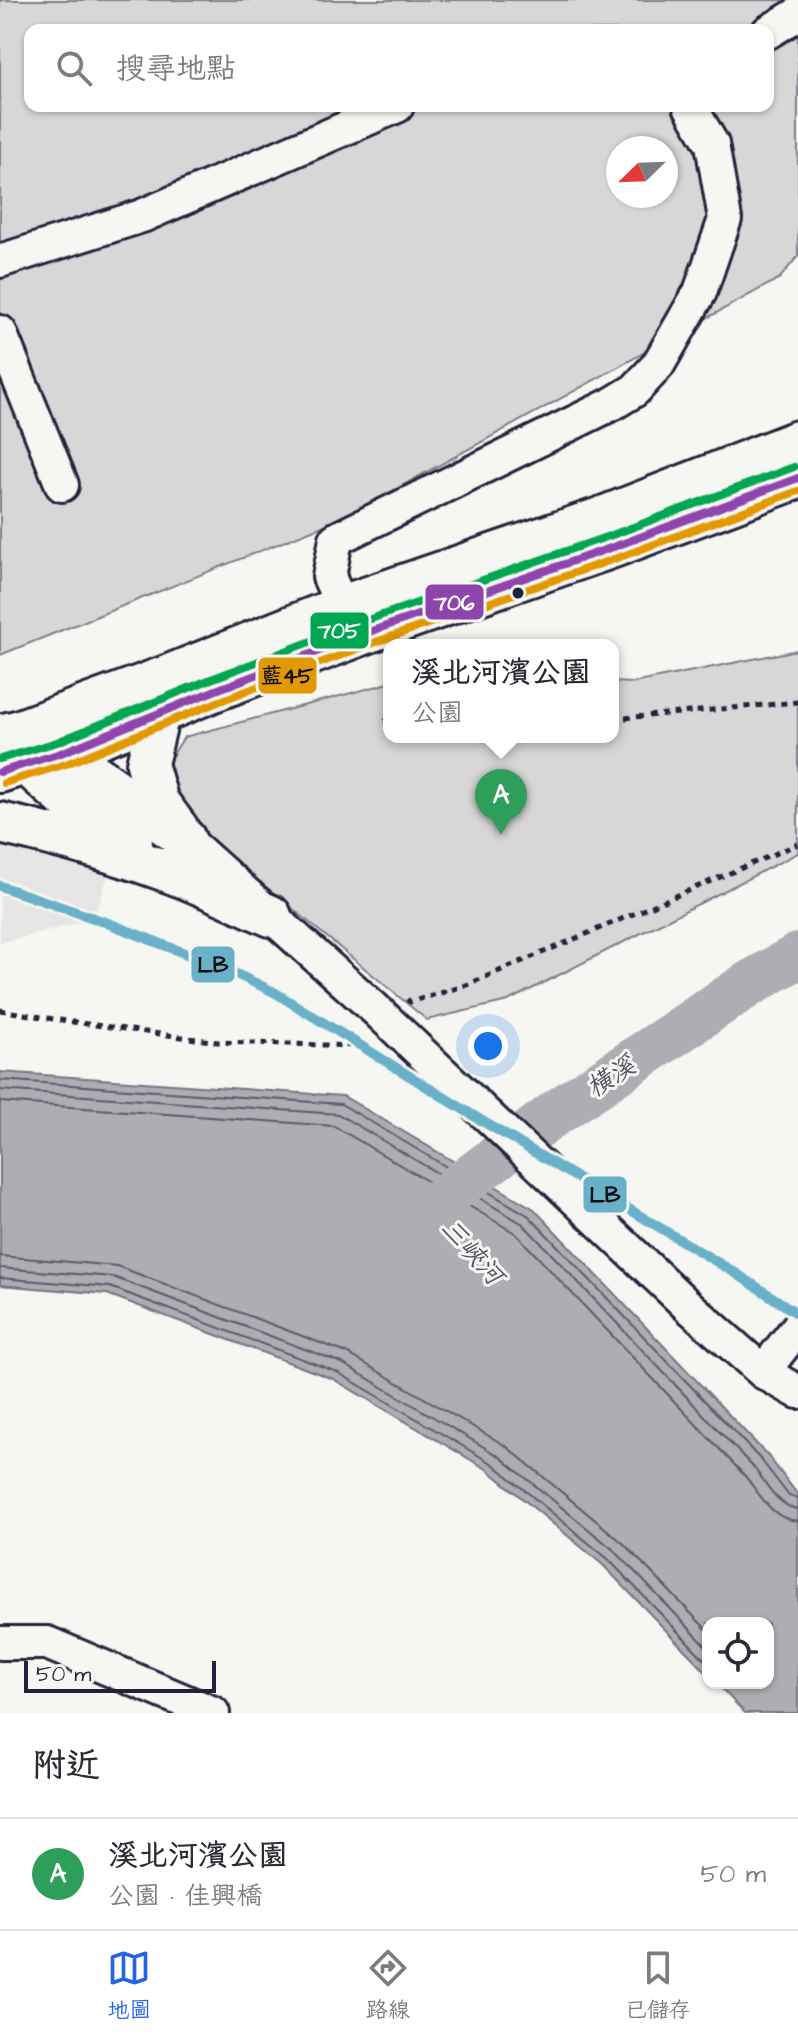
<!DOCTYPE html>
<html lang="zh-TW">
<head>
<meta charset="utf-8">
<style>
	body { margin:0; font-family:"Architects Daughter","LXGW WenKai TC",sans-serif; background:#f2f2f3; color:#2b2b33 }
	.controls { position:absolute; right:24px; bottom:24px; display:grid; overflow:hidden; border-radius:16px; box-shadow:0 2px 6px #0004 }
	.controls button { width:72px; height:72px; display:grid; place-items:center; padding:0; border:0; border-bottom:2px solid #e1e1e2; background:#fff; color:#2b2b33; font:40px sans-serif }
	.compass { position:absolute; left:606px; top:136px; width:72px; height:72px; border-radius:50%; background:#fff; box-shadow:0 2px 6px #0004; rotate:247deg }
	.scale { position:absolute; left:24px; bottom:20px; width:192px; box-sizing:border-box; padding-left:8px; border:4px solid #22223b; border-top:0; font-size:22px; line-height:28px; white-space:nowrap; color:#22223b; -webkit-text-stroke:6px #f6f6f2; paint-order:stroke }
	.you { position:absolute; left:488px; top:1046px; width:28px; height:28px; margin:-20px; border:6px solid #fff; border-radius:50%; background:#1a73e8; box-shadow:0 0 0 12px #1a73e833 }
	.badge { display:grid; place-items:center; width:52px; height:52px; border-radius:50%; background:#2563eb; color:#fff; font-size:26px; font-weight:700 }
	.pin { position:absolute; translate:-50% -66px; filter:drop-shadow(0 2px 4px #0008) }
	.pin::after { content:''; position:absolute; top:42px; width:28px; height:24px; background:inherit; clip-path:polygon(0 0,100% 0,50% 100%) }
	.popup { position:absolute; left:383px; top:639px; width:236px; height:104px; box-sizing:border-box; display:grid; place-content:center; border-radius:16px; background:#fff; filter:drop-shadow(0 2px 6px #0005); font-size:26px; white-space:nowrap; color:#7c7c81 }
	.popup b { font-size:30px; color:#2b2b33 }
	.popup::after { content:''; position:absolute; left:50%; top:100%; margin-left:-16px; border:16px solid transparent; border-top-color:#fff }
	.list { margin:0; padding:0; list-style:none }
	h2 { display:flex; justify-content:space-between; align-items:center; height:104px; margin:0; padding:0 32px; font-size:34px }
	h2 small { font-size:26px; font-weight:400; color:#7c7c81 }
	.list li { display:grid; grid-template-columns:52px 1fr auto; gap:24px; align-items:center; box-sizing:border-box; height:112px; padding:0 32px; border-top:2px solid #e1e1e2 }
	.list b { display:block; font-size:30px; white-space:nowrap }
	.list p { margin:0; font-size:26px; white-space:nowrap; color:#7c7c81 }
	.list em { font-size:26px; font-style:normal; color:#7c7c81 }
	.icon { flex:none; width:44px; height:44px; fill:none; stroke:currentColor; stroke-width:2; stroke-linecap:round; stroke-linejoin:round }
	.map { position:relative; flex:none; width:798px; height:1713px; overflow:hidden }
	.search { position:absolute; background:#fff; box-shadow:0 2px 6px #0004; left:24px; right:24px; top:24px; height:88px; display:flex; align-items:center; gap:20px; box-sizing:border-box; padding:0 28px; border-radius:16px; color:#7c7c81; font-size:30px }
	.sheet { height:216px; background:#fff }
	nav { display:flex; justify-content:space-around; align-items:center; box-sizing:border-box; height:112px; border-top:2px solid #e1e1e2; background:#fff; font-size:22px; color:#7c7c81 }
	nav a { display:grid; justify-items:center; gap:4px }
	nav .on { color:#2563eb }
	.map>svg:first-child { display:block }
	.built { fill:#e6e6e4 }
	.green { fill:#d7d7d7; stroke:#7c7c89; stroke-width:2; fill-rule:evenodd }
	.water { fill:#adadb3; stroke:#757583; stroke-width:2 }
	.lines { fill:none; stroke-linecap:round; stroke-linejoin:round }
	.shore { stroke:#5a5a6b; stroke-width:2 }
	.river { stroke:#adadb3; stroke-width:46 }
	.minor-casing { stroke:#22223b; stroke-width:38 }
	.major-casing { stroke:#22223b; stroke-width:46 }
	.path { stroke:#22223b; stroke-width:5; stroke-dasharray:6 6; stroke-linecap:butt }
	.minor { stroke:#f6f6f2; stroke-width:32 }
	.major { stroke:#f6f6f2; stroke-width:40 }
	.minor-bridge-casing { stroke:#22223b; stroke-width:38; stroke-linecap:butt }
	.minor-bridge { stroke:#f6f6f2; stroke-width:32 }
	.bus-1-casing { stroke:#f6f6f2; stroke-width:14 }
	.bus-2-casing { stroke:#f6f6f2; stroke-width:14 }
	.bus-3-casing { stroke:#f6f6f2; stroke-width:14 }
	.bus-1 { stroke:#8e44ad; stroke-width:8 }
	.bus-2 { stroke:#e29906; stroke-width:8 }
	.bus-3 { stroke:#00a651; stroke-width:8 }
	.metro-1-casing { stroke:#f6f6f2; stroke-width:16 }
	.metro-1 { stroke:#69b0c9; stroke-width:10 }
	.bus-dot { fill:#22223b; stroke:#f6f6f2; stroke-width:3 }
	.labels { text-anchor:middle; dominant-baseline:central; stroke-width:6; stroke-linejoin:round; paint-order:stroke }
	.water-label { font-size:26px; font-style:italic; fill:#535365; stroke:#f6f6f2 }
	.line-badge { stroke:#f6f6f2; stroke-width:3 }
	.badge-label { font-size:22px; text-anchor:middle; font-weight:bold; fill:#fff }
	.pale-badge-label { font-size:22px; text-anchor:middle; font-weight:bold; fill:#111 }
</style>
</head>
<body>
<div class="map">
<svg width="798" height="1713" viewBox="0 0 798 1713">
	<rect width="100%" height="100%" fill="#f6f6f2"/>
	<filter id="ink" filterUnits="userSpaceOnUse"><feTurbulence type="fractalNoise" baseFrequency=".0125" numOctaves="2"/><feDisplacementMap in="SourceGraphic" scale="16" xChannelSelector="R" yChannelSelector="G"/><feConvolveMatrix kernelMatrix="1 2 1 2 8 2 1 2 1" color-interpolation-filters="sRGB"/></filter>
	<g filter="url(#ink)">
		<path class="built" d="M0,835L111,866L94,919L0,943Z"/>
		<path class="green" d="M0,0H798V256L780,278L345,517L0,655ZM30,30H768V106H30ZM618,148H666V196H618Z
			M798,650V853L508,1001L427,1020L182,817L161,773L184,737L389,683V737H613V682L633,683Z"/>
		<path class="water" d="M0,1072L343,1096L534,1209L768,1456L798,1495V1713H745L716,1683H768V1623H708V1674L603,1565L488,1470L333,1379L107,1294L0,1285Z"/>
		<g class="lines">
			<path class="shore" d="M0,1080L341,1104L529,1216L762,1461L789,1496L798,1498
				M0,1090L338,1114L523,1224L754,1468C766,1483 778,1507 798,1509
				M0,1102L334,1126L515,1233L745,1476C760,1494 772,1520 798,1521
				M0,1256L117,1266L347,1353L506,1446L623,1543L708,1631
				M0,1268L113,1277L342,1363L499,1456L615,1551L708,1648
				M0,1278L110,1287L337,1372L493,1464L608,1559L708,1663"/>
			<path class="river" d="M431,1207L554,1114L749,984L798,956"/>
			<defs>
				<path id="minor" d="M768,32L798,14
					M0,261L142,216L397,106
					M0,332L62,485
					M357,621L342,606L329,577L336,539L612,404L635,390L658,365L700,292L725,219L712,144L690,106
					M185,839L374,1008
					M686,1304L763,1372L798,1392
					M763,1372L798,1327
					M0,1643H47L213,1713"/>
				<path id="major" d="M159,713L147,764L158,802L178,829
					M0,735L17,731L164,677L342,606L603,517L798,441
					M42,744L83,766L185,839
					M26,764L83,814L132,845
					M0,772L61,753L216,690L369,632L616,546L798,478
					M0,823C63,837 125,855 185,878C214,890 242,903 271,916"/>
			</defs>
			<use href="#minor" class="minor-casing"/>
			<use href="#major" class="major-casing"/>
			<path class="path" d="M613,719L798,702
				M384,721H389
				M407,999L410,1002L464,986L798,844
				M0,1010L59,1020L218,1042L359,1046"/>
			<use href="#minor" class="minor"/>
			<use href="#major" class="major"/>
			<defs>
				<path id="minor-bridge" d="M374,1008L686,1304"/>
			</defs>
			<use href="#minor-bridge" class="minor-bridge-casing"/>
			<use href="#minor-bridge" class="minor-bridge"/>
			<defs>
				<path id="bus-1" d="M0,772L61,753L216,690L369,632L616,546L798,478"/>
				<path id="bus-2" d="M4,783L66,764L220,701L373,643L620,557L798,491"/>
				<path id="bus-3" d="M0,759L57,742L211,679L365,621L612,535L794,467"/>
			</defs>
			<use href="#bus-1" class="bus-1-casing"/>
			<use href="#bus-2" class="bus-2-casing"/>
			<use href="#bus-3" class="bus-3-casing"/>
			<use href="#bus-1" class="bus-1"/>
			<use href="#bus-2" class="bus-2"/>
			<use href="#bus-3" class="bus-3"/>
			<defs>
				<path id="metro-1" d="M0,886L108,923L230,971L274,992L479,1119L737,1274L798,1314"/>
			</defs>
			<use href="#metro-1" class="metro-1-casing"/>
			<use href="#metro-1" class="metro-1"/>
		</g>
	</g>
	<circle class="bus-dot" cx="518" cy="593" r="7"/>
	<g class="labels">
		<g class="water-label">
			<text transform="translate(611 1077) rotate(-33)">橫溪</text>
			<text transform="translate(472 1252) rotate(48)">三峽河</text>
		</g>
	</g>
	<g class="line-badge">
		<rect x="424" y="583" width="61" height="38" rx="8" fill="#8e44ad"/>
		<rect x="309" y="611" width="61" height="39" rx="8" fill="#00a651"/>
		<rect x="257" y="656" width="61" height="39" rx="8" fill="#e29906"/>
		<rect x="190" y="945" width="46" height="39" rx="8" fill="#69b0c9"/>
		<rect x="582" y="1175" width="46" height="39" rx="8" fill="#69b0c9"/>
	</g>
	<g class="badge-label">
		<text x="454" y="610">706</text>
		<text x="339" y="638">705</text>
	</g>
	<g class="pale-badge-label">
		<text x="287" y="683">藍45</text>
		<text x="213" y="972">LB</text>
		<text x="605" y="1202">LB</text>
	</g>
</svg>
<div class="controls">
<button><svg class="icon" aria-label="locate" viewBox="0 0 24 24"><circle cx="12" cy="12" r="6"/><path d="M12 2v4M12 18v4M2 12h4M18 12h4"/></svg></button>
</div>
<svg class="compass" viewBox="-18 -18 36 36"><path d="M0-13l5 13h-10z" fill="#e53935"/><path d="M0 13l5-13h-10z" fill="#7c7c81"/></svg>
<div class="scale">50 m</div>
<div class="you"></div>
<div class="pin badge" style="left:501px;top:835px;background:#2e9e5b">A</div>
<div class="popup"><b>溪北河濱公園</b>公園</div>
<div class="search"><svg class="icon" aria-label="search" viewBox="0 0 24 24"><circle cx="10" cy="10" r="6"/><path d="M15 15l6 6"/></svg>搜尋地點</div>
</div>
<section class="sheet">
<h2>附近<small></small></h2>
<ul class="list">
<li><span class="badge" style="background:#2e9e5b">A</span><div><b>溪北河濱公園</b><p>公園 · 佳興橋</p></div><em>50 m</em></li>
</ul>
</section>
<nav>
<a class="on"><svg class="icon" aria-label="map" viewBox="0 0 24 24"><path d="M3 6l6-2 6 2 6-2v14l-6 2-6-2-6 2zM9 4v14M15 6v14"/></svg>地圖</a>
<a><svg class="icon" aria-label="directions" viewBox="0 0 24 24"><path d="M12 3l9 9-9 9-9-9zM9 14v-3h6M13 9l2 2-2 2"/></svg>路線</a>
<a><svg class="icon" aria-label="saved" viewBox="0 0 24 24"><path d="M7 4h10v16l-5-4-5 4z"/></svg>已儲存</a>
</nav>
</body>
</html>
